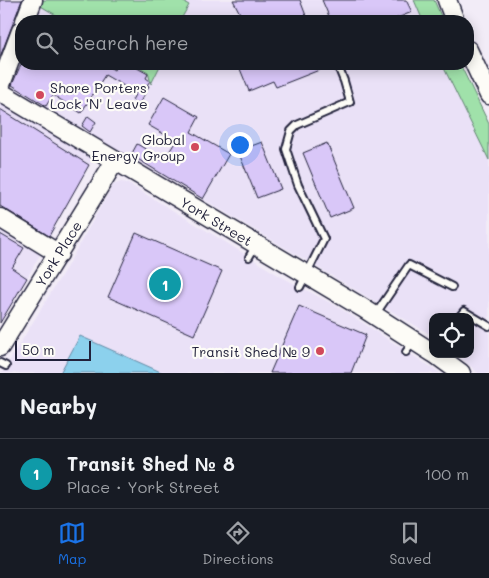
<!DOCTYPE html>
<html lang="en">
<head>
<meta charset="utf-8">
<style>
	body { margin:0; font-family:Mali,sans-serif; background:#20242c; color:#f1f3f6 }
	.controls { position:absolute; right:15px; bottom:15px; display:grid; overflow:hidden; border-radius:10px; box-shadow:0 2px 12px #0003 }
	.controls button { width:45px; height:45px; display:grid; place-items:center; padding:0; border:0; border-bottom:1px solid #363941; background:#171b24; color:#f1f3f6; font:25px sans-serif }
	.scale { position:absolute; left:15px; bottom:12px; width:76px; box-sizing:border-box; padding-left:5px; border:2px solid #22223b; border-top:0; font-size:14px; line-height:18px; white-space:nowrap; color:#22223b; -webkit-text-stroke:4px #fdfcf7; paint-order:stroke }
	.you { position:absolute; left:239px; top:144px; width:18px; height:18px; margin:-12px; border:4px solid #fff; border-radius:50%; background:#1a73e8; box-shadow:0 0 0 8px #1a73e833 }
	.badge { display:grid; place-items:center; width:32px; height:32px; border-radius:50%; background:#1a73e8; color:#fff; font-size:16px; font-weight:700 }
	.pin { position:absolute; translate:-50% -50%; border:2px solid #fff; box-shadow:0 1px 5px #0006 }
	.list { margin:0; padding:0; list-style:none }
	h2 { display:flex; justify-content:space-between; align-items:center; height:65px; margin:0; padding:0 20px; font-size:21px }
	h2 small { font-size:16px; font-weight:400; color:#9ea1a6 }
	.list li { display:grid; grid-template-columns:32px 1fr auto; gap:15px; align-items:center; box-sizing:border-box; height:70px; padding:0 20px; border-top:1px solid #363941 }
	.list b { display:block; font-size:19px; white-space:nowrap }
	.list p { margin:0; font-size:16px; white-space:nowrap; color:#9ea1a6 }
	.list em { font-size:16px; font-style:normal; color:#9ea1a6 }
	.icon { flex:none; width:28px; height:28px; fill:none; stroke:currentColor; stroke-width:2; stroke-linecap:round; stroke-linejoin:round }
	.map { position:relative; flex:none; width:489px; height:373px; overflow:hidden }
	.search { position:absolute; background:#171b24; box-shadow:0 2px 12px #0003; left:15px; right:15px; top:15px; height:55px; display:flex; align-items:center; gap:12px; box-sizing:border-box; padding:0 18px; border-radius:20px; color:#9ea1a6; font-size:19px }
	.sheet { height:135px; background:#171b24 }
	nav { display:flex; justify-content:space-around; align-items:center; box-sizing:border-box; height:70px; border-top:1px solid #363941; background:#171b24; font-size:14px; color:#9ea1a6 }
	nav a { display:grid; justify-items:center; gap:2px }
	nav .on { color:#1a73e8 }
	.map>svg:first-child { display:block }
	.built { fill:#eae1f7 }
	.green { fill:#a0e1aa; stroke:#618272 }
	.water { fill:#8cd1ed; stroke:#628ba6 }
	.building { fill:#d9c7f8; stroke:#22223b }
	.lines { fill:none; stroke-linecap:round; stroke-linejoin:round }
	.lane-casing { stroke:#22223b; stroke-width:10 }
	.secondary-casing { stroke:#22223b; stroke-width:21 }
	.lane { stroke:#fdfcf7; stroke-width:6 }
	.secondary { stroke:#fdfcf7; stroke-width:18 }
	.poi-dot { fill:#d1495b; stroke:#fdfcf7; stroke-width:2 }
	.labels { text-anchor:middle; dominant-baseline:central; stroke-width:4.5; stroke-linejoin:round; paint-order:stroke }
	.poi-label { font-size:14px; fill:#22223b; stroke:#fdfcf7; text-anchor:end }
	.street-label { font-size:14px; fill:#22223b; stroke:#fdfcf7 }
</style>
</head>
<body>
<div class="map">
<svg width="489" height="373" viewBox="0 0 489 373">
	<rect width="100%" height="100%" fill="#f2ecf7"/>
	<filter id="ink" filterUnits="userSpaceOnUse"><feTurbulence type="fractalNoise" baseFrequency=".02" numOctaves="2"/><feDisplacementMap in="SourceGraphic" scale="10" xChannelSelector="R" yChannelSelector="G"/><feConvolveMatrix kernelMatrix="1 2 1 2 8 2 1 2 1" color-interpolation-filters="sRGB"/></filter>
	<g filter="url(#ink)">
		<path class="built" d="M0,0H32L66,21H21V64H134L148,72L151,83L161,64H442L489,160V373H478L457,354H470V317H433V336L203,199L114,149L89,165L27,278L0,323Z
			M180,0H414L423,21H180L189,5Z
			M121,182L127,183L222,240L278,275L338,307L440,373H2L66,268L113,185Z"/>
		<path class="green" d="M41,0H180L189,5L180,21H66L39,5Z
			M414,0H434L443,21H423Z
			M134,64H161L151,84L148,72Z
			M442,64H460L489,124V160Z"/>
		<path class="water" d="M80,336L163,373H60Z"/>
		<path class="building" d="M0,0H22L0,57Z
			M233,0H300L308,21H244Z
			M322,0H406L412,12L390,21H331Z
			M21,64H104L114,70L118,64H130L148,74L146,78L150,81L147,85L149,86L139,104L132,100L136,93L105,75L81,113L53,95L46,106L12,85Z
			M238,64H332V65L276,87L273,81L249,91Z
			M164,97L199,117L191,132L229,154L203,199L131,155L137,144L164,160L176,141L148,125Z
			M0,109L89,165L49,236L0,206Z
			M88,116L96,122L90,132L82,126Z
			M262,142L281,189L257,198L238,151Z
			M327,143L354,208L330,218L303,153Z
			M136,233L222,271L194,335L108,297Z
			M0,234L24,248L12,268L27,278L0,323Z
			M299,306L366,335L351,373H270Z"/>
		<g class="lines">
			<defs>
				<path id="lane" d="M249,257L256,245
					M300,287L324,239L298,185L286,149L291,131L297,125L350,102L344,81L337,64
					M375,315L409,265L452,287
					M459,317L464,311L489,326
					M406,352L414,341
					M0,363L6,366"/>
				<g id="secondary">
					<path d="M447,0L455,21"/>
					<path d="M25,21L33,0"/>
					<path d="M468,50L489,95"/>
					<path d="M0,87L21,31"/>
					<path id="s1" d="M0,92L363,308L433,353"/>
					<path d="M0,218L59,254"/>
					<path id="s2" d="M0,347L115,161"/>
					<path d="M435,354L461,373"/>
				</g>
			</defs>
			<use href="#lane" class="lane-casing"/>
			<use href="#secondary" class="secondary-casing"/>
			<use href="#lane" class="lane"/>
			<use href="#secondary" class="secondary"/>
		</g>
	</g>
	<g class="poi-dot">
		<circle cx="40" cy="95" r="5"/>
		<circle cx="195" cy="147" r="5"/>
		<circle cx="320" cy="351" r="5"/>
	</g>
	<g class="labels">
		<g class="poi-label">
			<text x="50" y="87" text-anchor="start">Shore Porters<tspan x="50" dy="16">Lock 'N' Leave</tspan></text>
			<text x="185" y="139">Global<tspan x="185" dy="16">Energy Group</tspan></text>
			<text x="310" y="351">Transit Shed № 9</text>
		</g>
		<g class="street-label">
			<text stroke="none"><textPath href="#s1" startOffset="252">York Street</textPath></text>
			<text stroke="none"><textPath href="#s2" startOffset="110">York Place</textPath></text>
		</g>
	</g>
</svg>
<div class="controls">
<button><svg class="icon" aria-label="locate" viewBox="0 0 24 24"><circle cx="12" cy="12" r="6"/><path d="M12 2v4M12 18v4M2 12h4M18 12h4"/></svg></button>
</div>
<div class="scale">50 m</div>
<div class="you"></div>
<div class="pin badge" style="left:165px;top:284px;background:#0f9aa8">1</div>
<div class="search"><svg class="icon" aria-label="search" viewBox="0 0 24 24"><circle cx="10" cy="10" r="6"/><path d="M15 15l6 6"/></svg>Search here</div>
</div>
<section class="sheet">
<h2>Nearby<small></small></h2>
<ul class="list">
<li><span class="badge" style="background:#0f9aa8">1</span><div><b>Transit Shed № 8</b><p>Place · York Street</p></div><em>100 m</em></li>
</ul>
</section>
<nav>
<a class="on"><svg class="icon" aria-label="map" viewBox="0 0 24 24"><path d="M3 6l6-2 6 2 6-2v14l-6 2-6-2-6 2zM9 4v14M15 6v14"/></svg>Map</a>
<a><svg class="icon" aria-label="directions" viewBox="0 0 24 24"><path d="M12 3l9 9-9 9-9-9zM9 14v-3h6M13 9l2 2-2 2"/></svg>Directions</a>
<a><svg class="icon" aria-label="saved" viewBox="0 0 24 24"><path d="M7 4h10v16l-5-4-5 4z"/></svg>Saved</a>
</nav>
</body>
</html>
